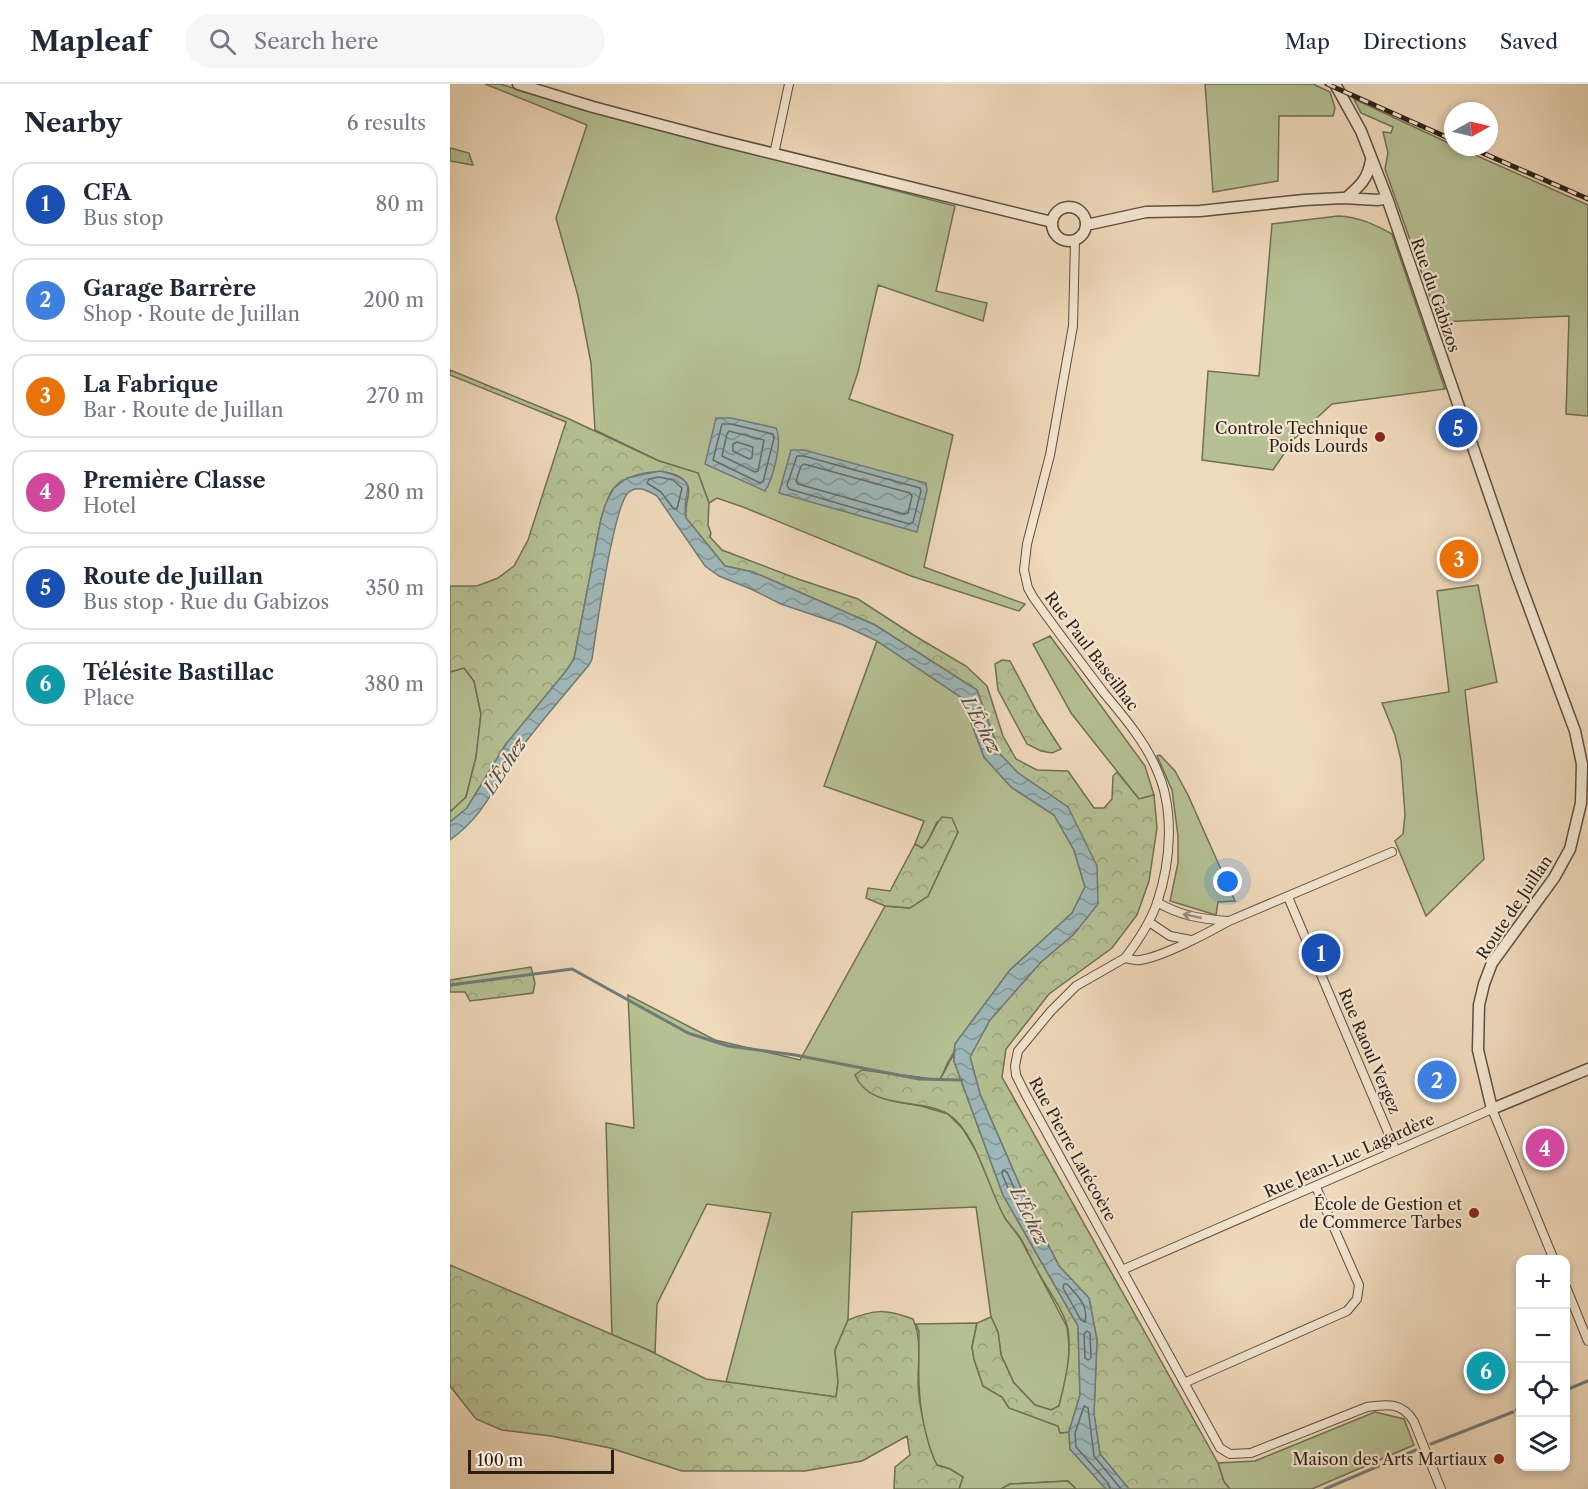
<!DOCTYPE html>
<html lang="en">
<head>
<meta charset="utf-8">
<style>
	body { margin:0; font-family:"Libre Caslon Text",serif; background:#f6f6f7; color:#1f2937 }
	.controls { position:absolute; right:18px; bottom:18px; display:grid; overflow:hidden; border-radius:12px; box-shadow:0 3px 9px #0003 }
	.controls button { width:54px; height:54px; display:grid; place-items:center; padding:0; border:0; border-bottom:2px solid #e0e1e3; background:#fff; color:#1f2937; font:30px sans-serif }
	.compass { position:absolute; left:994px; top:18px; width:54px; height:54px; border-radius:50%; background:#fff; box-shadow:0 3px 9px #0003; rotate:82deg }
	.scale { position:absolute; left:18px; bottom:15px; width:146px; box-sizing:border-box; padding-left:6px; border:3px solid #2c1f14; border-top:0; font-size:16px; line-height:21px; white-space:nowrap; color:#2c1f14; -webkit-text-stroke:4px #f5e7d3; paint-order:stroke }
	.you { position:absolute; left:778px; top:798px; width:21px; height:21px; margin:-15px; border:4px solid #fff; border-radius:50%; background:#1a73e8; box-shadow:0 0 0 9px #1a73e833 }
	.badge { display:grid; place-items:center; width:39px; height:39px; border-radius:50%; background:#b45309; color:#fff; font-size:20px; font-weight:700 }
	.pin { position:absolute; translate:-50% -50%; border:3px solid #fff; box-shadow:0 2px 6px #0006 }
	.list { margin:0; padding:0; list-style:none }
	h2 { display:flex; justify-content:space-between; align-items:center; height:78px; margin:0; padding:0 24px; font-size:26px }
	h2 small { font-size:20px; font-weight:400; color:#747a83 }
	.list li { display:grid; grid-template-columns:39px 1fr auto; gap:18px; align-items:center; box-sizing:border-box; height:84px; margin:0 12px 12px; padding:0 12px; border:2px solid #e0e1e3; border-radius:18px }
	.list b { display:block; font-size:22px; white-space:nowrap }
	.list p { margin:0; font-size:20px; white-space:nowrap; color:#747a83 }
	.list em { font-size:20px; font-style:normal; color:#747a83 }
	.icon { flex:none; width:33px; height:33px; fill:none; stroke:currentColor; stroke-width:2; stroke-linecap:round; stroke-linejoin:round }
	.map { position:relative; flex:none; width:1138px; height:1405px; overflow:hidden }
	header { display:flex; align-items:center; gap:36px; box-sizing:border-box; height:84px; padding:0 30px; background:#fff; border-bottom:2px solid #e0e1e3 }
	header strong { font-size:28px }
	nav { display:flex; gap:33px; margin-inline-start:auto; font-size:21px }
	.search { width:420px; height:54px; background:#f6f6f7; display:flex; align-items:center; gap:15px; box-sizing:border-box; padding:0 21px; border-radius:33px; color:#747a83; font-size:22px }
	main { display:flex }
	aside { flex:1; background:#fff }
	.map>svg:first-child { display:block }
	.grass { fill:#b5c194; stroke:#707054; stroke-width:1.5 }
	.forest { fill:url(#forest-crowns); stroke:#707054; stroke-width:1.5 }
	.water { fill:url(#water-waves); stroke:#707b78; stroke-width:1.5 }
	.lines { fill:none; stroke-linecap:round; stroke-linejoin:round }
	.shore { stroke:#656c67; stroke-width:1.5 }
	.stream { stroke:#707b78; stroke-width:3 }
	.minor-casing { stroke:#5d4e3e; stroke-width:10 }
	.tertiary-casing { stroke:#5d4e3e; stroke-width:13 }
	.minor { stroke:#f5e7d3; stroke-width:8 }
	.tertiary { stroke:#f5e7d3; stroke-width:10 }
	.rail-casing { stroke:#2c1f14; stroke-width:5 }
	.rail { stroke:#f5e7d3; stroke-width:3; stroke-dasharray:9; stroke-linecap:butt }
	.oneway { stroke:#9b8d7d }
	.poi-dot { fill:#8f2418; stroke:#f5e7d3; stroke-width:2 }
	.labels { text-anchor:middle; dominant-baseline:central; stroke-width:4.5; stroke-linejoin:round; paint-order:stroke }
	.street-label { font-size:16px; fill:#2c1f14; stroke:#f5e7d3 }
	.poi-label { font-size:16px; fill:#2c1f14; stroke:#f5e7d3; text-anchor:end }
	.water-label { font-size:18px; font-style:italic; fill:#4e4d46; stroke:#f5e7d3 }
</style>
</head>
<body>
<header>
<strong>Mapleaf</strong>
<div class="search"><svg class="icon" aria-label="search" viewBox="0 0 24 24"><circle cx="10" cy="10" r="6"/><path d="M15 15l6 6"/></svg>Search here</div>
<nav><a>Map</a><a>Directions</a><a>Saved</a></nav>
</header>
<main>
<aside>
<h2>Nearby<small>6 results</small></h2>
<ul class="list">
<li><span class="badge" style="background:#1a4fb4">1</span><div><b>CFA</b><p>Bus stop</p></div><em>80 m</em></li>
<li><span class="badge" style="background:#3f7fe0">2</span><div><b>Garage Barrère</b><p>Shop · Route de Juillan</p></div><em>200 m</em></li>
<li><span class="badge" style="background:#e8710a">3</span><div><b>La Fabrique</b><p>Bar · Route de Juillan</p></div><em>270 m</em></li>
<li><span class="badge" style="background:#d1479c">4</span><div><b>Première Classe</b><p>Hotel</p></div><em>280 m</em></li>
<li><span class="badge" style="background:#1a4fb4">5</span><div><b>Route de Juillan</b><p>Bus stop · Rue du Gabizos</p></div><em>350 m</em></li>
<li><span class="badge" style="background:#0f9aa8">6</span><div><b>Télésite Bastillac</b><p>Place</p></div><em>380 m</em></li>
</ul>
</aside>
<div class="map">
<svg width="1138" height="1405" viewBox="0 0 1138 1405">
	<defs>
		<pattern id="forest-crowns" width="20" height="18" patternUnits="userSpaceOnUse" patternTransform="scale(1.5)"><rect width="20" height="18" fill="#b5c194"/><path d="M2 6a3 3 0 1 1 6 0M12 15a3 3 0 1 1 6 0" fill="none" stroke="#9ca57f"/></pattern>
		<pattern id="water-waves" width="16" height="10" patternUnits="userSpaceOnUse" patternTransform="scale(1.5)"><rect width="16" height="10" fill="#9eb8ba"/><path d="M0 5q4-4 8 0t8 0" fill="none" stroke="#819596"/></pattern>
	</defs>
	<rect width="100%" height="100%" fill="#f0dabc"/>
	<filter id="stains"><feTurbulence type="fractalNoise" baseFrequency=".00333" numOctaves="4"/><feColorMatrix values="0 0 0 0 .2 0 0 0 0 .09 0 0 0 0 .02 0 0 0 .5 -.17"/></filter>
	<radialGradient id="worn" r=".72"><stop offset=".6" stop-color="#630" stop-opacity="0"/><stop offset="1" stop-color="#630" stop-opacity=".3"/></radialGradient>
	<path class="grass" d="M35,0H50L142,28L505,122L486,207L537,219L533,237L428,201L408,288L399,315L503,351L474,483L575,520L569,527L461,492L293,423L267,414L259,419L248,389L209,377L145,346L141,279L128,212L106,134L137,41Z
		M755,0H863L880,8L885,24L883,32H829L828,97L763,108Z
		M904,15L1003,61V63H1007L1138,121V332L1116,330L1119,232L989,238L935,85L938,69L933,48L941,49L943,43L911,29Z
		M888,132C909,133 924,140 942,150L995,305L882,320L844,355L823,386L752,376L758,287L809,292L822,140Z
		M1028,501L1047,598L1015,606L1034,775L976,832L945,757L953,750L955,731L951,676L945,651L932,619L999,608L987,507Z
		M600,552L695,682L704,711L689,715L621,629L583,560Z
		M427,557L512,614L534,673L561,703L604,731L624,766L635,803L622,829L560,886L505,960C504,971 503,969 498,978C494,985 495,989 489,996L454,991L447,1018L471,1022L498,1030L513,1045L526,1067L555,1134L570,1154L617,1243L619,1261L618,1287L609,1322L601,1326L585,1321L564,1299L551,1271L548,1248L541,1233L526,1123L402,1128L398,1236L385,1266L388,1298L386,1313L276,1298L321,1129L257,1120L207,1220L205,1269L162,1251L156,1039L184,1044L178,911L265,956L350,976L435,822L460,824L478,812L508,748L487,738L477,759L472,764L465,760L474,737L374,702Z
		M14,584L24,597L31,630L26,673L16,713L0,728V588Z
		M710,671L725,687L738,711L785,817L768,818L766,831L720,817L728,779V752L722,706L707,672Z
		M527,1239L522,1263L524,1275L533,1302L552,1313L559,1324L608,1342L610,1349L619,1348L620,1365L656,1405H626L618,1397L560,1400L551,1405H509L513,1393L500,1385L487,1381C467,1345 468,1289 469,1248L466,1240Z
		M925,1328L954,1335L964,1361L862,1405H780L774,1398L768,1379L805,1377Z"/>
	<path class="forest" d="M0,64L19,69L23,81L0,77Z
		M0,286L117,334L209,377L248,389L259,419L258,441L261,449L260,453L272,466L348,495L408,515L465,552L516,582L537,602L553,652L566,675L587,686L618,687L644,724H654L662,715L663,692L667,688L689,715L704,711L707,744L699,797L687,831L662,864L599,910L556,965L552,993L768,1379L774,1398L780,1405H679L650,1370L644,1330L647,1256L639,1214L609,1182L581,1127L530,1010L520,973L540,936L591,878L624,850L648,819L618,723L568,689L550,670L527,606L425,541L303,488L275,482L236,434C234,422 241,409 238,402C227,378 176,388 163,405C157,413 154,425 151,435L124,575L116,587L56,660L17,724L0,738V728L16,713L26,673L31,630L24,597L14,584L0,588V502H27L48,494L64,482L78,456L116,338L0,291Z
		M552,576L560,577L587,628L611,665L602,669L591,667L577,660L548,606L545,580Z
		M492,733L502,734L508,748L478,812L460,824L435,822L416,814L418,804L440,807L465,760L472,764C482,755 483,742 492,733Z
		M81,883L85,899L83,909L20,917L15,908H0V896Z
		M504,971V977L553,1111L628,1242L630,1311L619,1348L610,1349L608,1342L559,1324L552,1313L533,1302L524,1275L522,1263L527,1239L541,1233L548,1248L551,1271L564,1299L585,1321L601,1326L609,1322C615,1297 622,1271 618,1245C614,1226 595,1202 586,1184C580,1174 576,1162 569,1152C565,1146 559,1140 555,1134C538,1105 527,1049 498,1030C472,1014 420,1027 405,991L412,986L489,996C496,988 497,979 504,971Z
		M0,1181L196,1265L256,1295L386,1313L388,1298L385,1266L398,1236C425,1225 435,1225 463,1235C472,1255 468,1278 468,1300C469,1321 477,1363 487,1381L500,1385L513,1393L509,1405H444L445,1383L460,1371L457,1352L412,1377L355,1387H232L160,1364L101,1352L52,1346L26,1335L0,1302Z
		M618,1397L626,1405H551L560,1400Z"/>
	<path class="water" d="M266,334H281L326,344C333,357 323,395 315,407L255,380Z
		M341,366H354L476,399L477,406L467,448L329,409Z
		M210,387C255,398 230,406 236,434L275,482L303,488L425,541L527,606L550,670L568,689L618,723L647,782L648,820L624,850L591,878L540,936L520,973L530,1010L581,1127L609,1182L639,1214L647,1256L644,1330L650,1370L679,1405H656L620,1365L619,1348L630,1311L628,1242L553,1111L504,977L505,960L560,886L622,829L635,803L624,766L604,731L561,703L534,673L512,614L427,557L393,541L331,520L301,505L269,492L255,482L207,412C198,407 187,400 178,409C163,424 146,548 142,575L139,581C115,610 90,638 68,668C44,702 35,731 0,756V738L17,724L56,660L116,587L124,575L151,435L156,419L164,404L177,394Z"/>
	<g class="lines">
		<path class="shore" d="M272,340H281L323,350L324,354L313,398L310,399L263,376Z
			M279,347L314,356L308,387L305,388L272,372L277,350Z
			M287,358L303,363L302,374L299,375L283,367V360Z
			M347,372H354L470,404L471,407L463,438L459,440L339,405L337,401Z
			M354,380L460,409L462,412L458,429L454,430L348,400L346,397L351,382Z
			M209,393L223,396L232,404L227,425L223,424L211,408L197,399L199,395Z
			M553,1086L557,1088L570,1117L568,1120H565L552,1090Z
			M614,1200H617C628,1212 639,1222 635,1238L631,1236L613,1204Z
			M637,1247L640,1249L641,1274L638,1276L635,1274L634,1250Z
			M660,1405L658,1399L626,1363L625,1349L634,1322L638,1324L644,1372L671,1405"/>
		<path class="stream" d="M0,901L122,885L238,949L278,962L345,971L469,995L512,996
			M1116,1306L1138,1297
			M1066,1326L1070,1325
			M981,1360L1063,1328
			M875,1405L966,1366"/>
		<defs>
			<path id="minor" d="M324,70L339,0
				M625,156L623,242L600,371L577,460L574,486L578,504L583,513C606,546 630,577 654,609C673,632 694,656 706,684C725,724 721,778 707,819C700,839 688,857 675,874
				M942,768L779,837C758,849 712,873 690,876C685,877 680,875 675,874L626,902L601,927L568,967L565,982L566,991L576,1011L770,1364L780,1370L801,1369L917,1323C937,1320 953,1318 964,1338L991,1405
				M838,813L946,1067
				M707,818C730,832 752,835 778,837
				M699,838L720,852L741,856
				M672,1186L1042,1025L1104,1176
				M1116,1203L1138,1257
				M734,1299L897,1227L907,1215L909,1201L866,1103"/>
			<path id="tertiary" d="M68,0L143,23L264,55L602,138
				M885,0L911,47L937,114L1067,491L1125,647L1132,680L1131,719L1120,765L1104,794L1042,879L1034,900L1029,921L1028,966L1042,1025L1138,985
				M896,114C910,102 918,95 921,76
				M602 140a17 17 0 1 1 34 0a17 17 0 1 1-34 0Z
				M636,141L696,128L750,127L854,116L893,114L928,116L937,114"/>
		</defs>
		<use href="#minor" class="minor-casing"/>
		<use href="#tertiary" class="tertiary-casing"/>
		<use href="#minor" class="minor"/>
		<use href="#tertiary" class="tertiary"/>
		<defs>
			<path id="rail" d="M877,0L1003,56
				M1019,63L1138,115"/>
		</defs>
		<use href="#rail" class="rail-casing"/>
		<use href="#rail" class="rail"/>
	</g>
	<defs><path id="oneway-shaft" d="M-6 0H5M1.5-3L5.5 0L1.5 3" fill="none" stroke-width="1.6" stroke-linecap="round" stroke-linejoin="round" transform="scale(1.5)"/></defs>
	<use class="oneway" href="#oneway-shaft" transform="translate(742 832) rotate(-168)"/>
	<g class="poi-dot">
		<circle cx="930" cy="353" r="6"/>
		<circle cx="1024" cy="1129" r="6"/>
		<circle cx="1049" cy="1375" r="6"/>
	</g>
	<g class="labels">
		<g class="street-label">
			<text transform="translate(986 211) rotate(71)">Rue du Gabizos</text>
			<text transform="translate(642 567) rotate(53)">Rue Paul Baseilhac</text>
			<text transform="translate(1064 823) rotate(-56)">Route de Juillan</text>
			<text transform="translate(920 967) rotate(67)">Rue Raoul Vergez</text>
			<text transform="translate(623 1065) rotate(61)">Rue Pierre Latécoère</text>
			<text transform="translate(899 1071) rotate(-24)">Rue Jean-Luc Lagardère</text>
		</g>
		<g class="poi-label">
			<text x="918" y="344">Controle Technique<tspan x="918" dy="18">Poids Lourds</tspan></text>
			<text x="1012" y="1120">École de Gestion et<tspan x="1012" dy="18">de Commerce Tarbes</tspan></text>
			<text x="1037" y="1375">Maison des Arts Martiaux</text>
		</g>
		<g class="water-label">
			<text transform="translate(531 641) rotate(62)">L'Échez</text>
			<text transform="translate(55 682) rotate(-57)">L'Échez</text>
			<text transform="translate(579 1132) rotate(64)">L'Échez</text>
		</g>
	</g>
	<rect width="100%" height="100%" filter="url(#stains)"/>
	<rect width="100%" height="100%" fill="url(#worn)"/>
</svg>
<div class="controls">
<button>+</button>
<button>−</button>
<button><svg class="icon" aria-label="locate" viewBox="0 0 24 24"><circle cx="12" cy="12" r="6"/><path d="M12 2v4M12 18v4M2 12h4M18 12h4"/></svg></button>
<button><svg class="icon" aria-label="layers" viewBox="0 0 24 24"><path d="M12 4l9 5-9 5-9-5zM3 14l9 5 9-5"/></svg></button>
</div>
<svg class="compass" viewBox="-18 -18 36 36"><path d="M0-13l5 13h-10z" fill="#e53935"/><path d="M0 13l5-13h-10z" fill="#747a83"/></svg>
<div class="scale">100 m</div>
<div class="you"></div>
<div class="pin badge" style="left:871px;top:869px;background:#1a4fb4">1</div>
<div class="pin badge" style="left:987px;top:996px;background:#3f7fe0">2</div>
<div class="pin badge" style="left:1009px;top:475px;background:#e8710a">3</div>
<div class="pin badge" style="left:1095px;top:1064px;background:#d1479c">4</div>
<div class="pin badge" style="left:1008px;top:344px;background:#1a4fb4">5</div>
<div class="pin badge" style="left:1036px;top:1287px;background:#0f9aa8">6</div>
</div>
</main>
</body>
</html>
